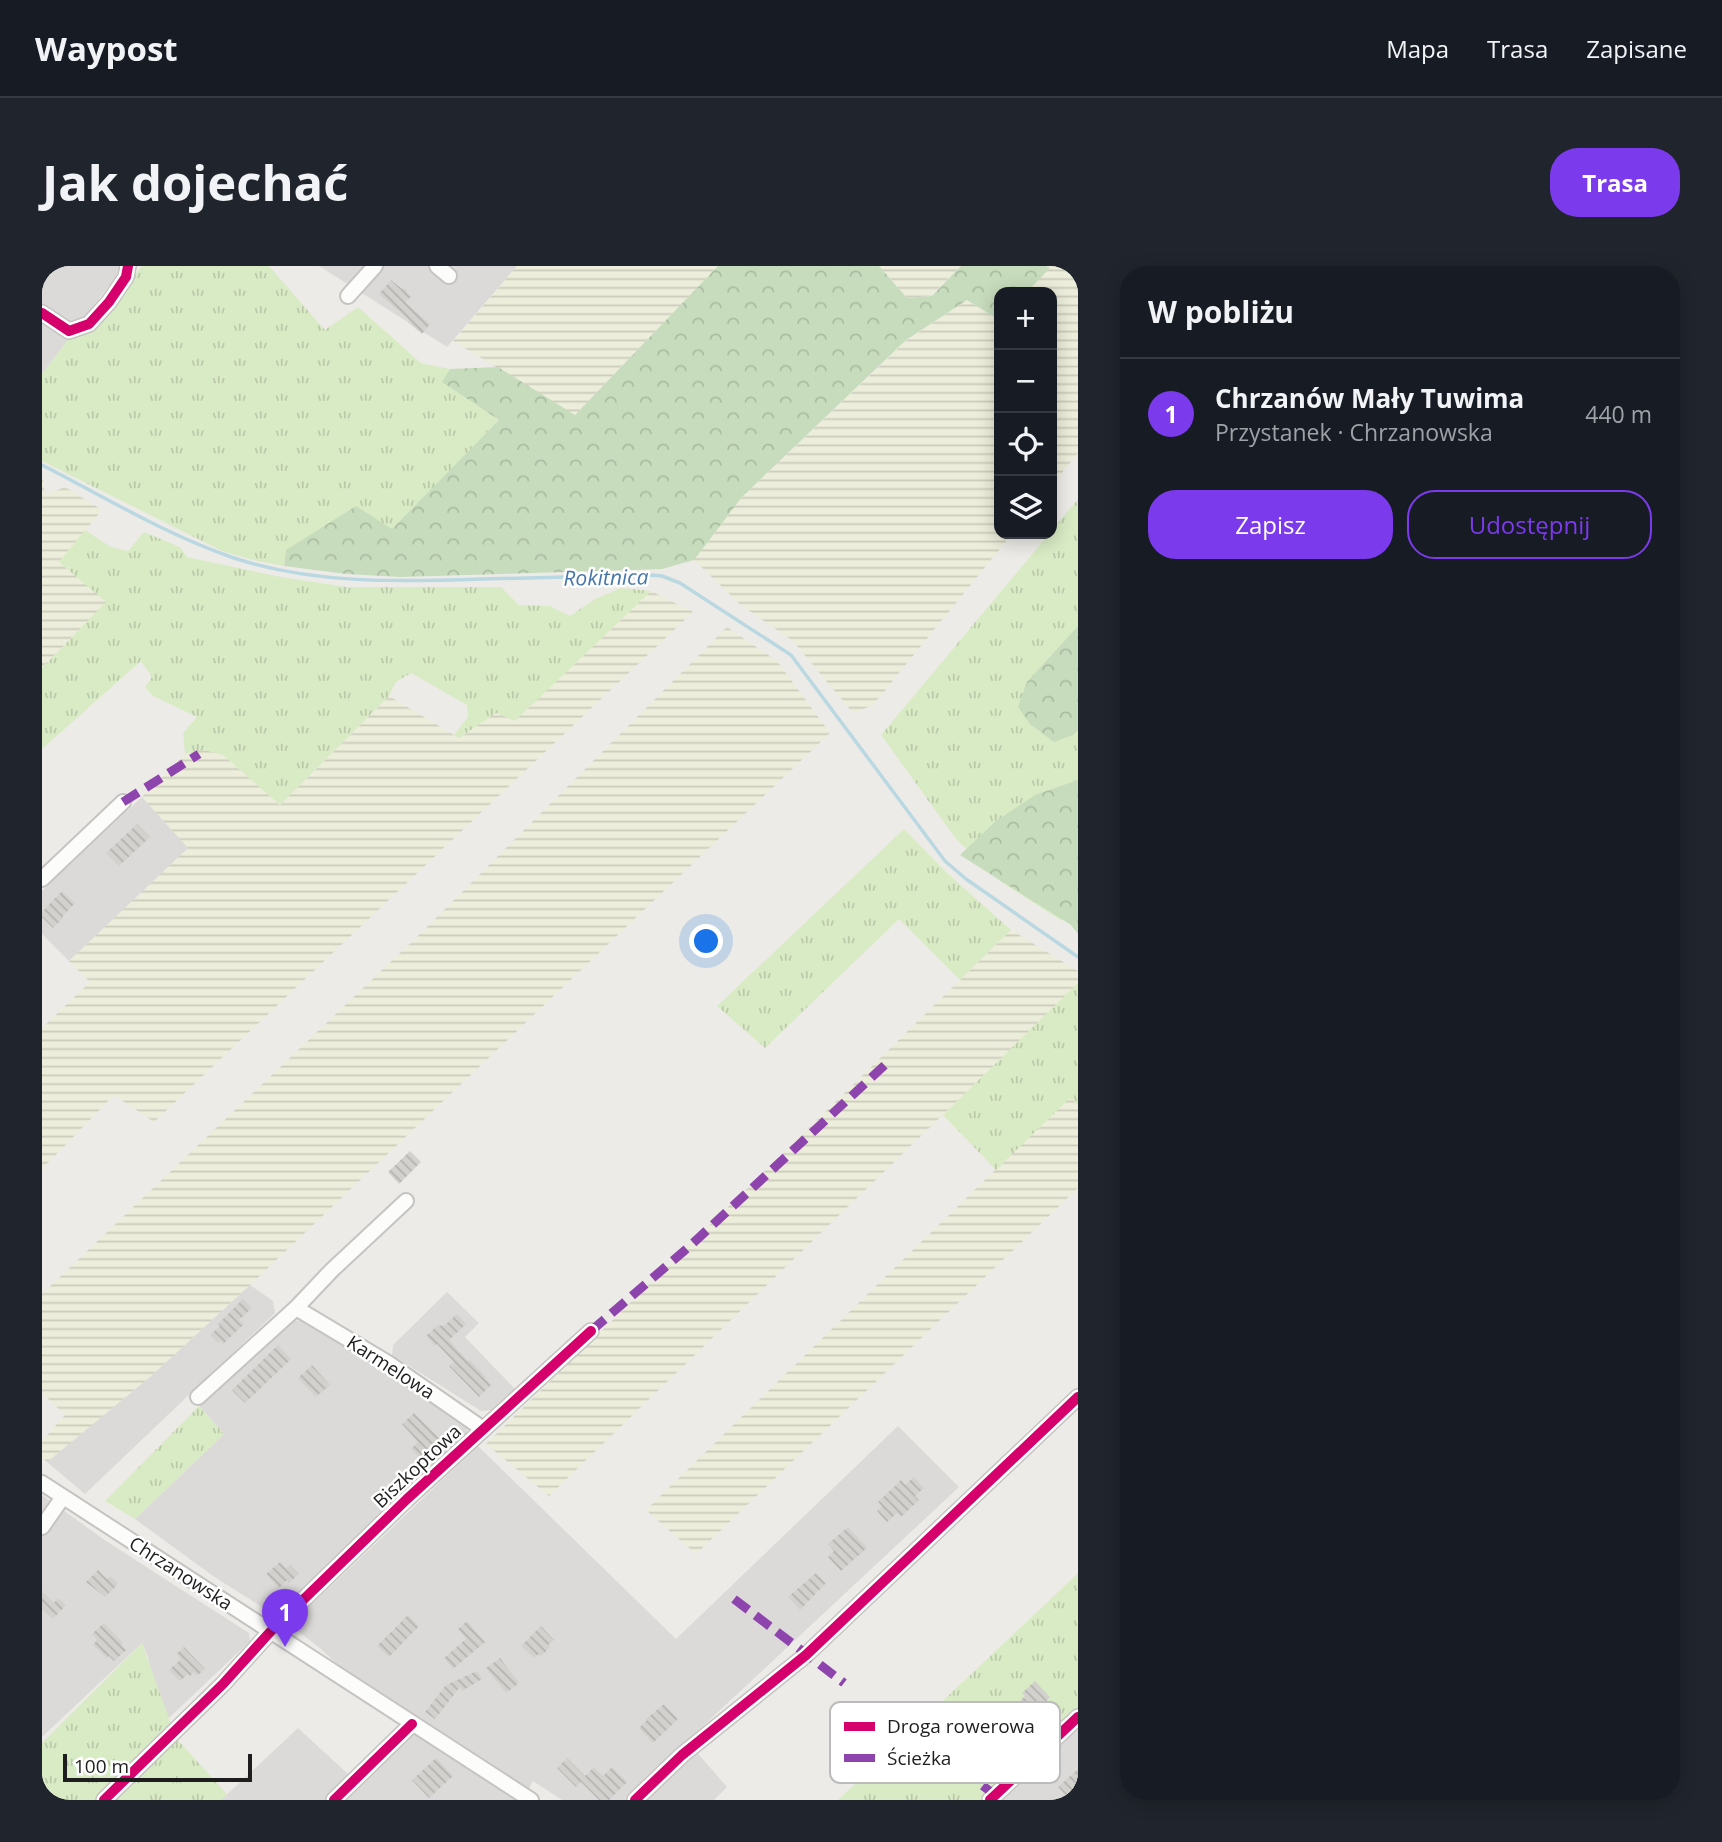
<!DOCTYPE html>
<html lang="pl">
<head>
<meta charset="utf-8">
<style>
	body { margin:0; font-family:"Open Sans",sans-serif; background:#20242c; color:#f1f3f6 }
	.controls { position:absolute; right:21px; top:21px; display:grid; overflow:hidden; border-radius:14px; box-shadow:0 4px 18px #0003 }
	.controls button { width:63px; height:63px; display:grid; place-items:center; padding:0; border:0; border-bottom:2px solid #363941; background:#171b24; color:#f1f3f6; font:35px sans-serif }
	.scale { position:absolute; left:21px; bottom:18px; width:189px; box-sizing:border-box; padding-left:7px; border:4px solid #1e1e1e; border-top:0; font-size:19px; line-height:24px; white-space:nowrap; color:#1e1e1e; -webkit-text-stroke:5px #fff; paint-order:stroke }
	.you { position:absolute; left:665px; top:676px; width:24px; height:24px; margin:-18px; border:5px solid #fff; border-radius:50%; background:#1a73e8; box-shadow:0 0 0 10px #1a73e833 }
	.badge { display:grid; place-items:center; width:46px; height:46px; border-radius:50%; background:#7c3aed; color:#fff; font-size:23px; font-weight:700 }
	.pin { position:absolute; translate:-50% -58px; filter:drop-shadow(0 2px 4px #0008) }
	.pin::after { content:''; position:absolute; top:37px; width:24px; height:21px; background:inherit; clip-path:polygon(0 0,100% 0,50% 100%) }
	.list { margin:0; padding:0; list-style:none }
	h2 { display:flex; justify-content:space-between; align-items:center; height:91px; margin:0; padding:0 28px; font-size:30px }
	h2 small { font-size:23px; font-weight:400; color:#9ea1a6 }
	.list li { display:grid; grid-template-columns:46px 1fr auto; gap:21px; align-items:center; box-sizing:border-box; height:112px; padding:0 28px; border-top:2px solid #363941 }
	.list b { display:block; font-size:26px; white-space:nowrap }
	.list p { margin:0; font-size:23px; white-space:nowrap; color:#9ea1a6 }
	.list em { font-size:23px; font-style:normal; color:#9ea1a6 }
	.actions { display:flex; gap:14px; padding:21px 28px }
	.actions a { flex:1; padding:16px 0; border:2px solid #7c3aed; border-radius:28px; text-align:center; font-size:24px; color:#7c3aed }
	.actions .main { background:#7c3aed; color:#fff }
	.icon { flex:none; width:38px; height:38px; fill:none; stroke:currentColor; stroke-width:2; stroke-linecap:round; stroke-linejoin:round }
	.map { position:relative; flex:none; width:1036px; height:1534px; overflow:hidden; border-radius:28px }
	header { display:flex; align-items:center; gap:42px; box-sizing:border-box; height:98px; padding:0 35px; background:#171b24; border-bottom:2px solid #363941 }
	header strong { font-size:33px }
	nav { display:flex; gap:38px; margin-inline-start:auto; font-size:24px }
	.intro { display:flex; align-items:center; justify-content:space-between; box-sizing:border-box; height:168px; padding:0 42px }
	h1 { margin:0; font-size:49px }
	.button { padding:18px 32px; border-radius:28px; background:#7c3aed; color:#fff; font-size:24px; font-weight:700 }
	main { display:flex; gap:42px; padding:0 42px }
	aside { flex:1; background:#171b24; border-radius:28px; box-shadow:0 4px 18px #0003 }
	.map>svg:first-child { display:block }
	.residential { fill:#dcdad8 }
	.farmland { fill:url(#farmland-rules) }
	.grass { fill:url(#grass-tufts) }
	.forest { fill:url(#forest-crowns) }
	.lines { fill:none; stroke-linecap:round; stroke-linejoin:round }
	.stream { stroke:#bad8e1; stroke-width:3.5 }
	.building { fill:url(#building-back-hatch) }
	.minor-casing { stroke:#c5c4c3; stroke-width:18 }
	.minor { stroke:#fcfcfb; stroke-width:14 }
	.quiet { stroke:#8e44ad; stroke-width:9; stroke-dasharray:18 9; stroke-linecap:butt }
	.cycleway-casing { stroke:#fff; stroke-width:15 }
	.cycleway { stroke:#d6006c; stroke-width:10 }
	.labels { text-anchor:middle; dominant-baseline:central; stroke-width:5; stroke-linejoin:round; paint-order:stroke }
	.street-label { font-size:19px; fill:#1e1e1e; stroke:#fff }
	.water-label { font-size:21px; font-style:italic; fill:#4576a9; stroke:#fff }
	.key { fill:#fff; stroke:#bcbcbc; stroke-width:2 }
	.key-label { font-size:19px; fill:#1e1e1e }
</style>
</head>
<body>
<header>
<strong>Waypost</strong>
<nav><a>Mapa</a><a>Trasa</a><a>Zapisane</a></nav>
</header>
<div class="intro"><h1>Jak dojechać</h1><a class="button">Trasa</a></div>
<main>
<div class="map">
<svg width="1036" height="1534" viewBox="0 0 1036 1534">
	<defs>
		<pattern id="farmland-rules" width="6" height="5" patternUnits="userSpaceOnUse" patternTransform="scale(1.75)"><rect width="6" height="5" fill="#ecedda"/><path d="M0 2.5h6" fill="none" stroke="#cacbbb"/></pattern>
		<pattern id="grass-tufts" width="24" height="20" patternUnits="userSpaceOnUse" patternTransform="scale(1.75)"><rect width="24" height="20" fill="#d9ebc5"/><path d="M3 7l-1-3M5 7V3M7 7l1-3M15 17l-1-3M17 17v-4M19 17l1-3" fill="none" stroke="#bac9a9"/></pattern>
		<pattern id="forest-crowns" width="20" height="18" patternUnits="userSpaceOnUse" patternTransform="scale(1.75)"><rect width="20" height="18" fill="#c7dcbc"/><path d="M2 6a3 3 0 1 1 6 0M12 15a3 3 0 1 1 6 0" fill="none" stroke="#aabca1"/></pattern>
		<pattern id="building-back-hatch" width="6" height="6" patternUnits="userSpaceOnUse" patternTransform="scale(1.75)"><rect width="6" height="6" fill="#d3d1ce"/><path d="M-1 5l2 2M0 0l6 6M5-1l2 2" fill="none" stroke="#b5b3b0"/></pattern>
	</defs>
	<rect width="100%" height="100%" fill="#edebe7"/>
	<path class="residential" d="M0,0H82L0,108Z
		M277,0H475L405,81Z
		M100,531L147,582L27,695L0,668V625Z
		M208,1019L231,1035L233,1047L43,1228L5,1196L109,1110Z
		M405,1026L437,1057L423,1071L473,1123L450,1144L439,1145L350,1089L351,1079Z
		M261,1054L425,1159V1169L240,1345L231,1348L171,1310L93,1253L182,1168L157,1140L246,1055Z
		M856,1160L917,1221L645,1475L685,1521L672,1534H520L491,1515L481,1534H179L256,1462L306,1508L358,1459L278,1382L248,1359L436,1180L634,1373Z
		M0,1229L64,1275L207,1367L208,1375L127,1452L116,1442L106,1391L100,1377L0,1471Z
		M1036,1446V1534H945Z"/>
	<path class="farmland" d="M475,0H676L533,149L411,75Z
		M837,0H919L889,30L865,32Z
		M1004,0H1036V187L1010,219V26H985L1007,3Z
		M925,34L957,54V268H970L831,439L811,447L751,375L699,339L652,294L700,231L865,74Z
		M0,209L3,229L23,221L60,244L17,296L65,336L0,402Z
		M609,325L651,346L112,856L72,829L0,903V762L48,716L27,695L146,582L100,531L143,488L162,483L181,489L238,539L347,430L417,472L454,446L473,454Z
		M685,361L735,395L788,467L208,1019L109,1110L5,1196L0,1191V1175L23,1149L0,1127V1028L381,665Z
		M969,664L1036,705V718L507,1230L444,1178Z
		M1028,831L1036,839V922L654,1288L604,1244Z"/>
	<path class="grass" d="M100,0H227L283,64L316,41L379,97L408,103L401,116L457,154L350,264L244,284L242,300L211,294L180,285L0,195V108L28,71L77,30Z
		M1036,233V636L1020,655L956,614L914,573L839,469L1007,268H1010V264Z
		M43,264L69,281L86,285L102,266L138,281L145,291L239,311L305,321H459L477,339L508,340L528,350L553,333L579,322L609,325L473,455L454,447L417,472L412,469L426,451L425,439L369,407L354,416L347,430L238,539L181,489L162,484L143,488L141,467L155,451L111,430L103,421L110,411L99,395L0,483V402L64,336L17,296Z
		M862,563L904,606L969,664L918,714L857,653L723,782L675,740Z
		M1036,717V839L1028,832L954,904L901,849Z
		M157,1140L182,1168L93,1253L63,1235Z
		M1036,1307V1446L945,1534H796Z
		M100,1377L134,1472L185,1528L179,1534H0V1477Z"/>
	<path class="forest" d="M676,0H837L865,32L890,30L919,0H1004L1008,2L985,26H957V54L925,34L864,74L700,231L652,294L620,303L358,311L304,308L242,300L244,284L314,240L350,263L457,154L400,116L408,103L456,101L533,149Z
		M1036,360V464L1031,469L1012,476L988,458L976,441L985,416Z
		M1036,514V668L1029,659L918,589L954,555L993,529Z"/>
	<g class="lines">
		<path class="stream" d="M0,199C63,231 124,269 192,292C271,318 357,316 440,313C497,312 553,310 610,309L620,310L638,317L749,389L903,595L924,613L1036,691"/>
	</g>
	<path class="building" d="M349,14L360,23H364L365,27L369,31L363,36L388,58L380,68L366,56L367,54L337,28Z
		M95,558L108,571L77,600L64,587Z
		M20,625L33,637L20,651L21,652L11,662L0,651V646Z
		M368,885L379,896L357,918L346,906Z
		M201,1033L210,1042L197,1054L202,1058L181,1078L178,1075L176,1077L168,1069L178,1060L176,1058Z
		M415,1048L424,1058L407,1074L426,1095L428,1094L444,1111L443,1112L449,1119L437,1131L407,1100L412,1096L395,1078L393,1080L384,1070L395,1060L403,1059Z
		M236,1079L249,1093L203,1137L190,1124Z
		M270,1099L288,1119L274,1131L256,1112Z
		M372,1147L401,1176L381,1195L369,1183L376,1176L360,1158Z
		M872,1211L882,1222L873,1230L877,1234L859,1251L855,1247L845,1256L835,1245L840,1240L836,1236L859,1214L863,1219Z
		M806,1261L825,1282L799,1305L786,1291L792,1285L786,1278Z
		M238,1296L244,1302L248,1299L257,1308L247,1317L245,1314L237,1322L224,1308Z
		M56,1304L65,1313L68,1310L76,1318L63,1331L44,1316Z
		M774,1307L784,1317L758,1344L746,1331Z
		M0,1325L12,1337L16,1332L24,1339L11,1353L0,1343Z
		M366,1349L377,1360L347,1391L335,1380Z
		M425,1355L443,1376L411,1403L402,1392L424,1373L416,1363Z
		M62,1357L81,1377L79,1379L84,1384L72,1395L67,1390L65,1392L51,1379L55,1374L50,1368Z
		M499,1360L512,1374L506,1379L508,1381L499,1390L497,1388L492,1392L479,1380Z
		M142,1381L163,1403L155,1410L152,1406L148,1410L146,1408L138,1415L127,1404L139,1393L134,1388Z
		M458,1392L477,1417L464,1427L444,1402Z
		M435,1405L440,1413L420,1425L418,1421L393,1453L383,1446L404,1419Z
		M993,1415L1008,1431L991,1450L990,1448L981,1456L969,1444L983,1430L980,1427Z
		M622,1438L636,1453L611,1477L597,1462L605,1454L604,1453Z
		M394,1492L411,1510L387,1532L370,1514Z
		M525,1492L543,1510L552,1501L561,1510L570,1501L585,1516L567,1534H557L539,1516L534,1521L515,1502Z
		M1036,1503V1527L1028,1534L1016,1521Z"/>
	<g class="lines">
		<defs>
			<path id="minor" d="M395,0L407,10
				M306,30L333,0
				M0,47L27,65L47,58L67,36L84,11L86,0
				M0,613L81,536
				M254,1042L346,1097L441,1163
				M156,1131L254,1042L290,1004L364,935
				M0,1217L489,1534
				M0,1261L21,1231
				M62,1534L181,1418L229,1365L365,1233L549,1065
				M292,1534L370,1458
				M593,1534L640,1489L764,1389L1036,1131
				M948,1534L1036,1451"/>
		</defs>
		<use href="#minor" class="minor-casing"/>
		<use href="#minor" class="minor"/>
		<path class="quiet" d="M81,536L157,488
			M549,1065L649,979L844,798
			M692,1333L802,1417
			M876,1471L953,1529"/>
		<defs>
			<path id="cycleway" d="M0,47L27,65L47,58L67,36L84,11L86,0
				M62,1534L181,1418L229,1365L365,1233L549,1065
				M292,1534L370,1458
				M593,1534L640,1489L764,1389L1036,1131
				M948,1534L1036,1451"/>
		</defs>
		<use href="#cycleway" class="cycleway-casing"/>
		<use href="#cycleway" class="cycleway"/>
	</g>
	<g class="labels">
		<g class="street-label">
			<text transform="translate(349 1101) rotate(33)">Karmelowa</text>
			<text transform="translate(375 1200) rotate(-43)">Biszkoptowa</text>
			<text transform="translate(139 1307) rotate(33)">Chrzanowska</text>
		</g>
		<g class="water-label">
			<text transform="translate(564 311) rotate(-1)">Rokitnica</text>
		</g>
	</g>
	<rect x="788" y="1436" width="230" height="81" rx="10" class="key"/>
	<rect x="802" y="1456" width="31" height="9" fill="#d6006c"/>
	<rect x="802" y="1488" width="31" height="8" fill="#8e44ad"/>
	<g class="key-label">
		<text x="845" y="1467">Droga rowerowa</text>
		<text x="845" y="1499">Ścieżka</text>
	</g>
</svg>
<div class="controls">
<button>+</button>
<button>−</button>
<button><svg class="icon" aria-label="locate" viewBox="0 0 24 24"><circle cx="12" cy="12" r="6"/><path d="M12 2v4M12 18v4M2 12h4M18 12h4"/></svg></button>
<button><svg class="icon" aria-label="layers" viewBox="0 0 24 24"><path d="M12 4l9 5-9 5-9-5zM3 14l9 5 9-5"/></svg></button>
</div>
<div class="scale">100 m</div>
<div class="you"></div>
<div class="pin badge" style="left:243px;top:1381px">1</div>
</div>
<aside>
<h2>W pobliżu<small></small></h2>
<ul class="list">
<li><span class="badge">1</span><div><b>Chrzanów Mały Tuwima</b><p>Przystanek · Chrzanowska</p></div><em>440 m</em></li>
</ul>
<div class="actions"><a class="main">Zapisz</a><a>Udostępnij</a></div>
</aside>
</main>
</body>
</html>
